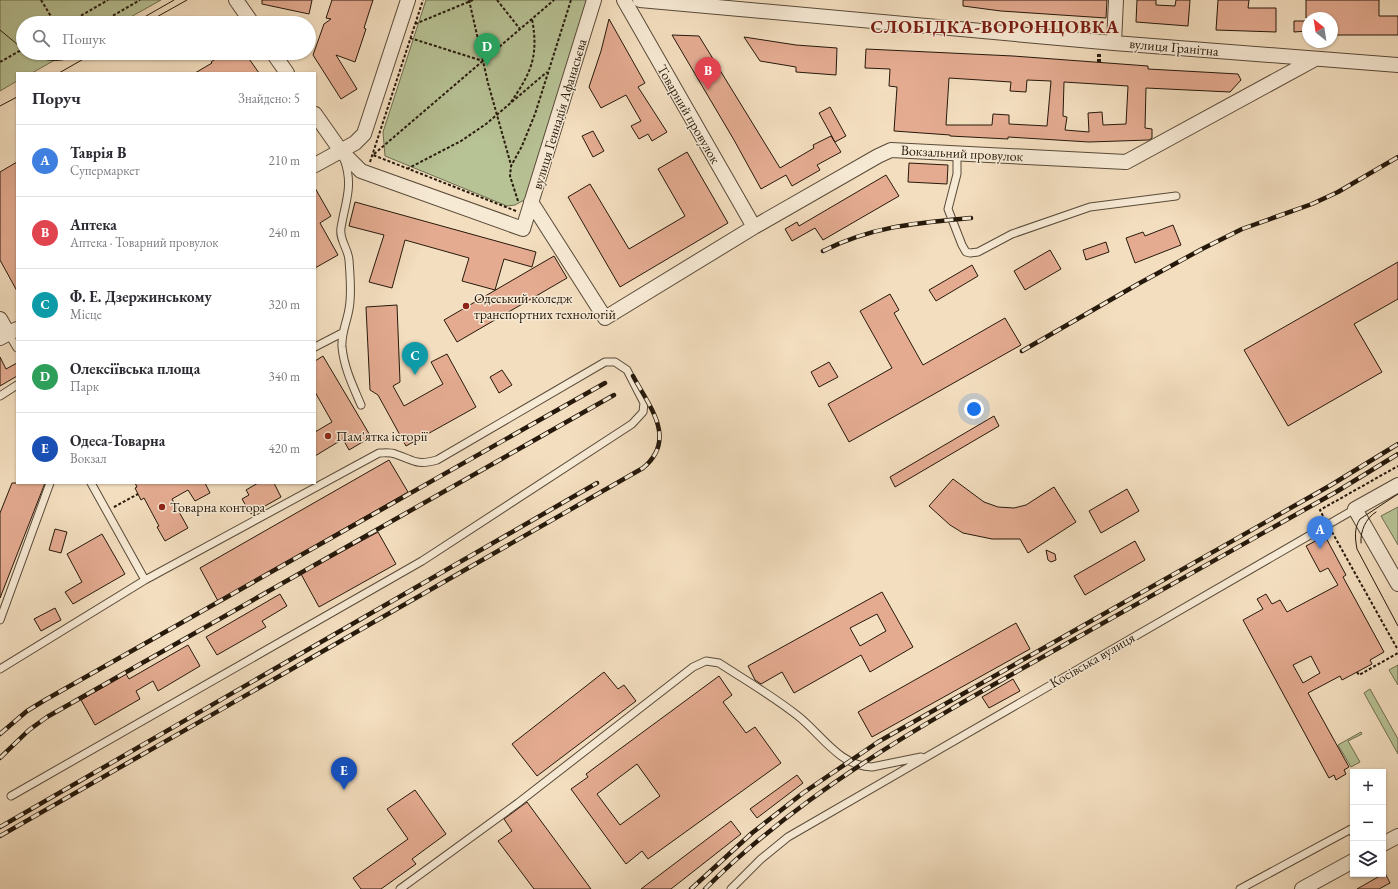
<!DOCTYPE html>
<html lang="uk">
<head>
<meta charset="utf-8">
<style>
	body { margin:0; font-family:"EB Garamond",serif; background:#f2f2f3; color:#2b2b33 }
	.controls { position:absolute; right:12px; bottom:12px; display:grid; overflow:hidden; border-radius:0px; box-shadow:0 1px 3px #0004 }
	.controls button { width:36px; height:36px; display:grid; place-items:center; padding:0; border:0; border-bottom:1px solid #e1e1e2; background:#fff; color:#2b2b33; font:20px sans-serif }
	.compass { position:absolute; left:1302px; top:12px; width:36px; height:36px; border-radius:50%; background:#fff; box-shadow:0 1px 3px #0004; rotate:330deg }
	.you { position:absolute; left:974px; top:409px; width:14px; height:14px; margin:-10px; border:3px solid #fff; border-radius:50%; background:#1a73e8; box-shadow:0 0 0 6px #1a73e833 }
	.badge { display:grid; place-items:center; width:26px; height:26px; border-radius:50%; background:#8f2418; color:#fff; font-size:13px; font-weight:700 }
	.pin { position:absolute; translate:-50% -33px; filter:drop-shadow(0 1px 2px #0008) }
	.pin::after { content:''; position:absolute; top:21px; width:14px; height:12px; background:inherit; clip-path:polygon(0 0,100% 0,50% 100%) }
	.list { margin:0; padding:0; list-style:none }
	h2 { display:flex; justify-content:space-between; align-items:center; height:52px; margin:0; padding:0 16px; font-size:17px }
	h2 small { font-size:13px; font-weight:400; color:#7c7c81 }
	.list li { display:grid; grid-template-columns:26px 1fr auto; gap:12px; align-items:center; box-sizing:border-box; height:72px; padding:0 16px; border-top:1px solid #e1e1e2 }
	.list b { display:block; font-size:15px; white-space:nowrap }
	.list p { margin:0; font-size:13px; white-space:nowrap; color:#7c7c81 }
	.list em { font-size:13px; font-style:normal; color:#7c7c81 }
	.icon { flex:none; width:22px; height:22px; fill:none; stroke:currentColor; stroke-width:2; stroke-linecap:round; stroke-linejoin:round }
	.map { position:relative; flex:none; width:1398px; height:889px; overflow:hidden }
	.search { position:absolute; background:#fff; box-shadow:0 1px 3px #0004; left:16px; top:16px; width:300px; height:44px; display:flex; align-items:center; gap:10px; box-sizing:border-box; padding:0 14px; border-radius:22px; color:#7c7c81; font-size:15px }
	.panel { position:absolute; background:#fff; box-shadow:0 1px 3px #0004; left:16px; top:72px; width:300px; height:412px; border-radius:0px }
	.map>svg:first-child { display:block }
	.green { fill:#b7c295; stroke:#6e6e50 }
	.building { fill:#e4ab91; stroke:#26190b; fill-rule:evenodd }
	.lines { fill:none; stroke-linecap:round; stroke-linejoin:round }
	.lane-casing { stroke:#594a38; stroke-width:9 }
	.street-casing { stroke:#594a38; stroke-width:16 }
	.path { stroke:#26190b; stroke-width:2; stroke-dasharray:3 2; stroke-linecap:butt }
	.lane { stroke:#f7ead5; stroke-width:7 }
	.street { stroke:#f7ead5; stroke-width:14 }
	.tram { stroke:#26190b; stroke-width:1 }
	.rail-casing { stroke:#26190b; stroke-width:4.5 }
	.rail { stroke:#f7ead5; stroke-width:3; stroke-dasharray:9; stroke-linecap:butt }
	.poi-dot { fill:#8f2418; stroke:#f7ead5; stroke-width:1.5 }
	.labels { text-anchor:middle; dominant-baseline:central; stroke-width:3; stroke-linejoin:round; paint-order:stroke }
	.street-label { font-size:14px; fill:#26190b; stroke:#f7ead5 }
	.poi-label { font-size:14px; fill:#26190b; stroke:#f7ead5; text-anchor:start }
	.district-label { font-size:18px; font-weight:bold; letter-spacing:1px; fill:#7a1f14; stroke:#f7ead5 }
</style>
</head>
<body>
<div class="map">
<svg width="1398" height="889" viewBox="0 0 1398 889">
	<rect width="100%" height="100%" fill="#f3debf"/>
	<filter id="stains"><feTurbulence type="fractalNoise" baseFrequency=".005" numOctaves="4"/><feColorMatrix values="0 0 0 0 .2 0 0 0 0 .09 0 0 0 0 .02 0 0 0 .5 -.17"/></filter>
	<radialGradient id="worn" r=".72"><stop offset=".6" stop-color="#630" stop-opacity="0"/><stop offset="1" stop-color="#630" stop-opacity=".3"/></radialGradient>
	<path class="green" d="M0,0H161L120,23H23V53H67L32,73H17V81L0,91Z
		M426,0H588L526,199L515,205L507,206L385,156L383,132Z
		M1398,507V545L1381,516Z
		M1398,665V685L1389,670Z
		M1370,689L1398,739V754L1364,693Z
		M1361,732L1362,734L1348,741L1360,762L1351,767L1338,745Z"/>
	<path class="building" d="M262,0H312L309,14L262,4Z
		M332,0H373L364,28L366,29L355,62L336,55L357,89L341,99L313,55L324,24L331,19L326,18Z
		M963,0H1107L1106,18L1001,11L963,6Z
		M1137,0H1156V5L1175,6L1176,0H1190L1188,26L1136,22Z
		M1218,0H1249L1248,8H1276V32L1216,30Z
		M1306,0H1379V16H1398V35H1333V18H1306Z
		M609,19L645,83L638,87L667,132L652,141L648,134L639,139L631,126L641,121L626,95L601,108L589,87L601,51Z
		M1294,21H1308V31L1294,32Z
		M672,35L699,36L780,168L814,148L813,145L831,136L841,152L817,165L820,170L792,186L786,175L761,189L734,140Z
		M744,37L796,45L837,48L836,75L796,72V67L760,61Z
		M866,49L1013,56L1148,66V69L1238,74L1241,80L1230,92L1146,88L1145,128L1152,129V138L1149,140L1089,142L1008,137V139L950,136V135L894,131L897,87L889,86L890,69L865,68ZM949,78L1011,82L1010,91L1026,92L1027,80L1051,81L1047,126L1009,124V115L993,114L992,125H946ZM1064,82L1128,86L1126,124L1103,125L1102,112L1088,113L1089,132L1065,130L1067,117L1063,116Z
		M224,53H245L259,73H195L212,63L211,62Z
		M830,107L846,136L835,142L819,113Z
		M593,131L604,151L593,157L582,136Z
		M687,152L728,223L620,287L568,197L590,184L629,249L685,216L658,169Z
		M17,162V291L0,260V172Z
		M909,163L948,165L947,184L908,182Z
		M886,175L899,196L823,240L815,228L792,241L785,229L797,222L799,226Z
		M315,188L331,216L320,223L338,255L315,268Z
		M355,202L536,252L532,267L504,259L495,290L462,281L469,258L405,240L392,288L369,282L384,235L349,226Z
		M1173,225L1181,245L1135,263L1126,238L1143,232L1145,236Z
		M1106,242L1109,252L1086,260L1083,250Z
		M1050,250L1061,269L1025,290L1014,271Z
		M554,256L567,278L457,342L444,320Z
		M1398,262V299L1354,324L1382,372L1288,426L1244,350Z
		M972,265L978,276L936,301L929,290Z
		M890,294L899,310L894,313L923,365L1005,318L1021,345L849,442L828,404L892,368L860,311Z
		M397,305L400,382L393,386L404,406L443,384L431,362L447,354L476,407L406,446L378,395L370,390L366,307Z
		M323,356L371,437L349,450L343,439L315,456V432L332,422L315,392V361Z
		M0,357L6,369L17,363V376L0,386Z
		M829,362L838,377L819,387L811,372Z
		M502,370L512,385L499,393L490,377Z
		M994,416L999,426L895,487L890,477Z
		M389,460L408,492L218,601L200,568Z
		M953,479L984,502L998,507L1014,508L1026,505L1054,487L1076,522L1028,553L1020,539H992L963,533L950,525L929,506Z
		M12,483H45L0,598V513Z
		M135,483H205L210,493L195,501L188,490L172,499L188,528L165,541L157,527L159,526L144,498L141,500L135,488L137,487Z
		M258,483H274L281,497L251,514L242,499L249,495L246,490Z
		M1127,489L1139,511L1101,533L1089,511Z
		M55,529L67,532L61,553L49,550Z
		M378,532L396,564L319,607L301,574Z
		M102,534L125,574L73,604L65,592L82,582L67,554Z
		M1325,536L1346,575L1343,577L1384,652L1370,660L1372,664L1342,680L1340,676L1308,693L1349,767L1344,770L1346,774L1336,780L1334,775L1329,778L1243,620L1263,609L1257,599L1266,594L1272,604L1280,600L1287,612L1338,585L1328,568L1320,572L1306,546ZM1311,656L1320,673L1303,683L1293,665Z
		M1135,541L1145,560L1085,595L1074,576Z
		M1046,550L1055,554L1056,560L1051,562L1048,560Z
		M882,592L913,647L870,672L861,655L794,693L782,672L761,684L755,680L748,666ZM877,614L886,631L860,646L850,628Z
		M280,594L287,606L262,621L266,627L217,655L206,637Z
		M55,608L61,620L41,631L34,619Z
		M1016,623L1030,649L872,737L858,712Z
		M188,645L200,666L158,691L153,681L136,691L140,699L95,725L81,700L126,674L129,679Z
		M604,672L618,689L624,685L636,701L537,776L512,744Z
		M719,676L732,695L723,702L746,733L755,727L781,763L648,859L642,851L626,864L571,789L588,777L586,774ZM637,764L660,796L620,825L597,794Z
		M1013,679L1020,691L989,708L982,697Z
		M797,775L803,783L757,818L750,809Z
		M415,790L446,834L412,859L416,864L381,889H361L353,878L408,839L387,809Z
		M527,802L591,889H534L498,841L512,831L504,819Z
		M731,821L741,834L671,889H641Z
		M1385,873L1390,883L1379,889H1357Z"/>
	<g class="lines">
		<defs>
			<path id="lane" d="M957,153V174L948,209L962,245L966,252L970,253L978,252L1012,234L1090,207L1176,196
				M344,159C354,186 345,202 341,228C339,240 348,248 349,260C350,275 352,294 349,309C347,322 341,333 342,347C344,368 353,386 361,405
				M8,333L17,348
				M315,347L342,333
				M0,396L17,385
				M91,483L145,580
				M0,620L50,483
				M0,669L145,580L379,453C384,453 390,452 395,454C414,460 415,466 437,460L605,362H615L627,370L644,403L643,412L632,424L422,561L11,796
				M400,889L518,803L693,667L706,661L719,663C745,680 773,696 798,716C821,734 839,766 872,767L921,757
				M731,889L761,859L788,837L1355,509
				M1240,889L1351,829L1353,833"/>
			<path id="street" d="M236,0L252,23
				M624,0L754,227
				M640,0L1114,43L1398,65
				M1114,43L1116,0
				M273,53L287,73
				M315,114L341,151L361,171L523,229L594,0
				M315,165L355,143L364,134L408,0
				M531,202L605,318L754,227L878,156L891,150L1126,162L1315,59
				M0,319L8,333
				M0,338L17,329
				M1398,485L1355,509L1398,584
				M1383,844L1398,836
				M1302,889L1353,861"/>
		</defs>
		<use href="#lane" class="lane-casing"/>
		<use href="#street" class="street-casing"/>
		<path class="path" d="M41,0L55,23
			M469,0L488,83L511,165
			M497,0L520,29
			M68,23L108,0
			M100,23L140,0
			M415,24L473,0
			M410,38L483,61
			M0,62L23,49
			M1098,62V54
			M1100,62V54
			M511,102C531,73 539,56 532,19
			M370,162L423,0
			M407,169L461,141L486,124L547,72
			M518,201L510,176L511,166L522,146L535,114L571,0
			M516,211L373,155L554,0
			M114,507L138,494
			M1323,516L1320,510L1398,466
			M1332,532L1398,650
			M1357,672L1359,675L1398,653"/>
		<use href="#lane" class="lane"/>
		<use href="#street" class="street"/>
		<path class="tram" d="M134,23L174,0
			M146,23L187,0
			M0,30L23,49
			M28,53C46,63 64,63 81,53
			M59,73L94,53
			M0,106L17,97
			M1398,494L1360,519C1354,528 1355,538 1357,549L1398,626
			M1361,543C1360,531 1366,518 1376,512"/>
		<defs>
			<path id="rail" d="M823,251C873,226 917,223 971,218
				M1022,351L1138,284L1202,249L1242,229L1312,204L1338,192L1398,157
				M0,734L27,711L45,700L605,383
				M0,758L29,730L47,717L614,395
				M0,827L597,483
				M0,836L643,468C678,439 649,406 633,376
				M691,889L752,833L803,793L878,742L1331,485L1398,444
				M705,889C804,790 927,722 1048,654C1144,600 1240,546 1336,492L1398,454"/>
		</defs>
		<use href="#rail" class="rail-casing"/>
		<use href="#rail" class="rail"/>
	</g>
	<g class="poi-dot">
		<circle cx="466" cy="306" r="4"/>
		<circle cx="328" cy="436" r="4"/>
		<circle cx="162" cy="507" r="4"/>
	</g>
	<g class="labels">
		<g class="street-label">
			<text transform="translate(1174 47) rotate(5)">вулиця Гранітна</text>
			<text transform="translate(559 114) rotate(-73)">вулиця Геннадія Афанасьєва</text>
			<text transform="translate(689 114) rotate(60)">Товарний провулок</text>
			<text transform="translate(962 153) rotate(3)">Вокзальний провулок</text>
			<text transform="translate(1092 660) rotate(-30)">Косівська вулиця</text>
		</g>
		<g class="poi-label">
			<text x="474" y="298">Одеський коледж<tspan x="474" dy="16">транспортних технологій</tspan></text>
			<text x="336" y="436">Пам'ятка історії</text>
			<text x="170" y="507">Товарна контора</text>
		</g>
		<g class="district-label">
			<text x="995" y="26">СЛОБІДКА-ВОРОНЦОВКА</text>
		</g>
	</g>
	<rect width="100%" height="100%" filter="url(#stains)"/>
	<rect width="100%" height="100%" fill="url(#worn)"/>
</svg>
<div class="controls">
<button>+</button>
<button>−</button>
<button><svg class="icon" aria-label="layers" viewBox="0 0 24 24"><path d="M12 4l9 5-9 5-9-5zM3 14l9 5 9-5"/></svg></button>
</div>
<svg class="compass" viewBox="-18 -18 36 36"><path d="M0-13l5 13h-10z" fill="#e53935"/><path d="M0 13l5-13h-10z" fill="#7c7c81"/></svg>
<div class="you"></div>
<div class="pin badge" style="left:1320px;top:549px;background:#3f7fe0">A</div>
<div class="pin badge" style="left:708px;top:90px;background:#e0444e">B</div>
<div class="pin badge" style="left:415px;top:375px;background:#0f9aa8">C</div>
<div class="pin badge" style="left:487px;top:66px;background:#2e9e5b">D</div>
<div class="pin badge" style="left:344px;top:790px;background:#1a4fb4">E</div>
<div class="search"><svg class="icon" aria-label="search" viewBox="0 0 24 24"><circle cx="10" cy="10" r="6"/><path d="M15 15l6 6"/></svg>Пошук</div>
<section class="panel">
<h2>Поруч<small>Знайдено: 5</small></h2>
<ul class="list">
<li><span class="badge" style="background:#3f7fe0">A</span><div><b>Таврія В</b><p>Супермаркет</p></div><em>210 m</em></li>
<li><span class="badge" style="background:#e0444e">B</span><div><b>Аптека</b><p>Аптека · Товарний провулок</p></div><em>240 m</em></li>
<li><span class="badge" style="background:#0f9aa8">C</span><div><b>Ф. Е. Дзержинському</b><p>Місце</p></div><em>320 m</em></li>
<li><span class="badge" style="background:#2e9e5b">D</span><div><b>Олексіївська площа</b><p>Парк</p></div><em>340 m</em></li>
<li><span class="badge" style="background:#1a4fb4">E</span><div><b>Одеса-Товарна</b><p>Вокзал</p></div><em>420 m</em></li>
</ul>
</section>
</div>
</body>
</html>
